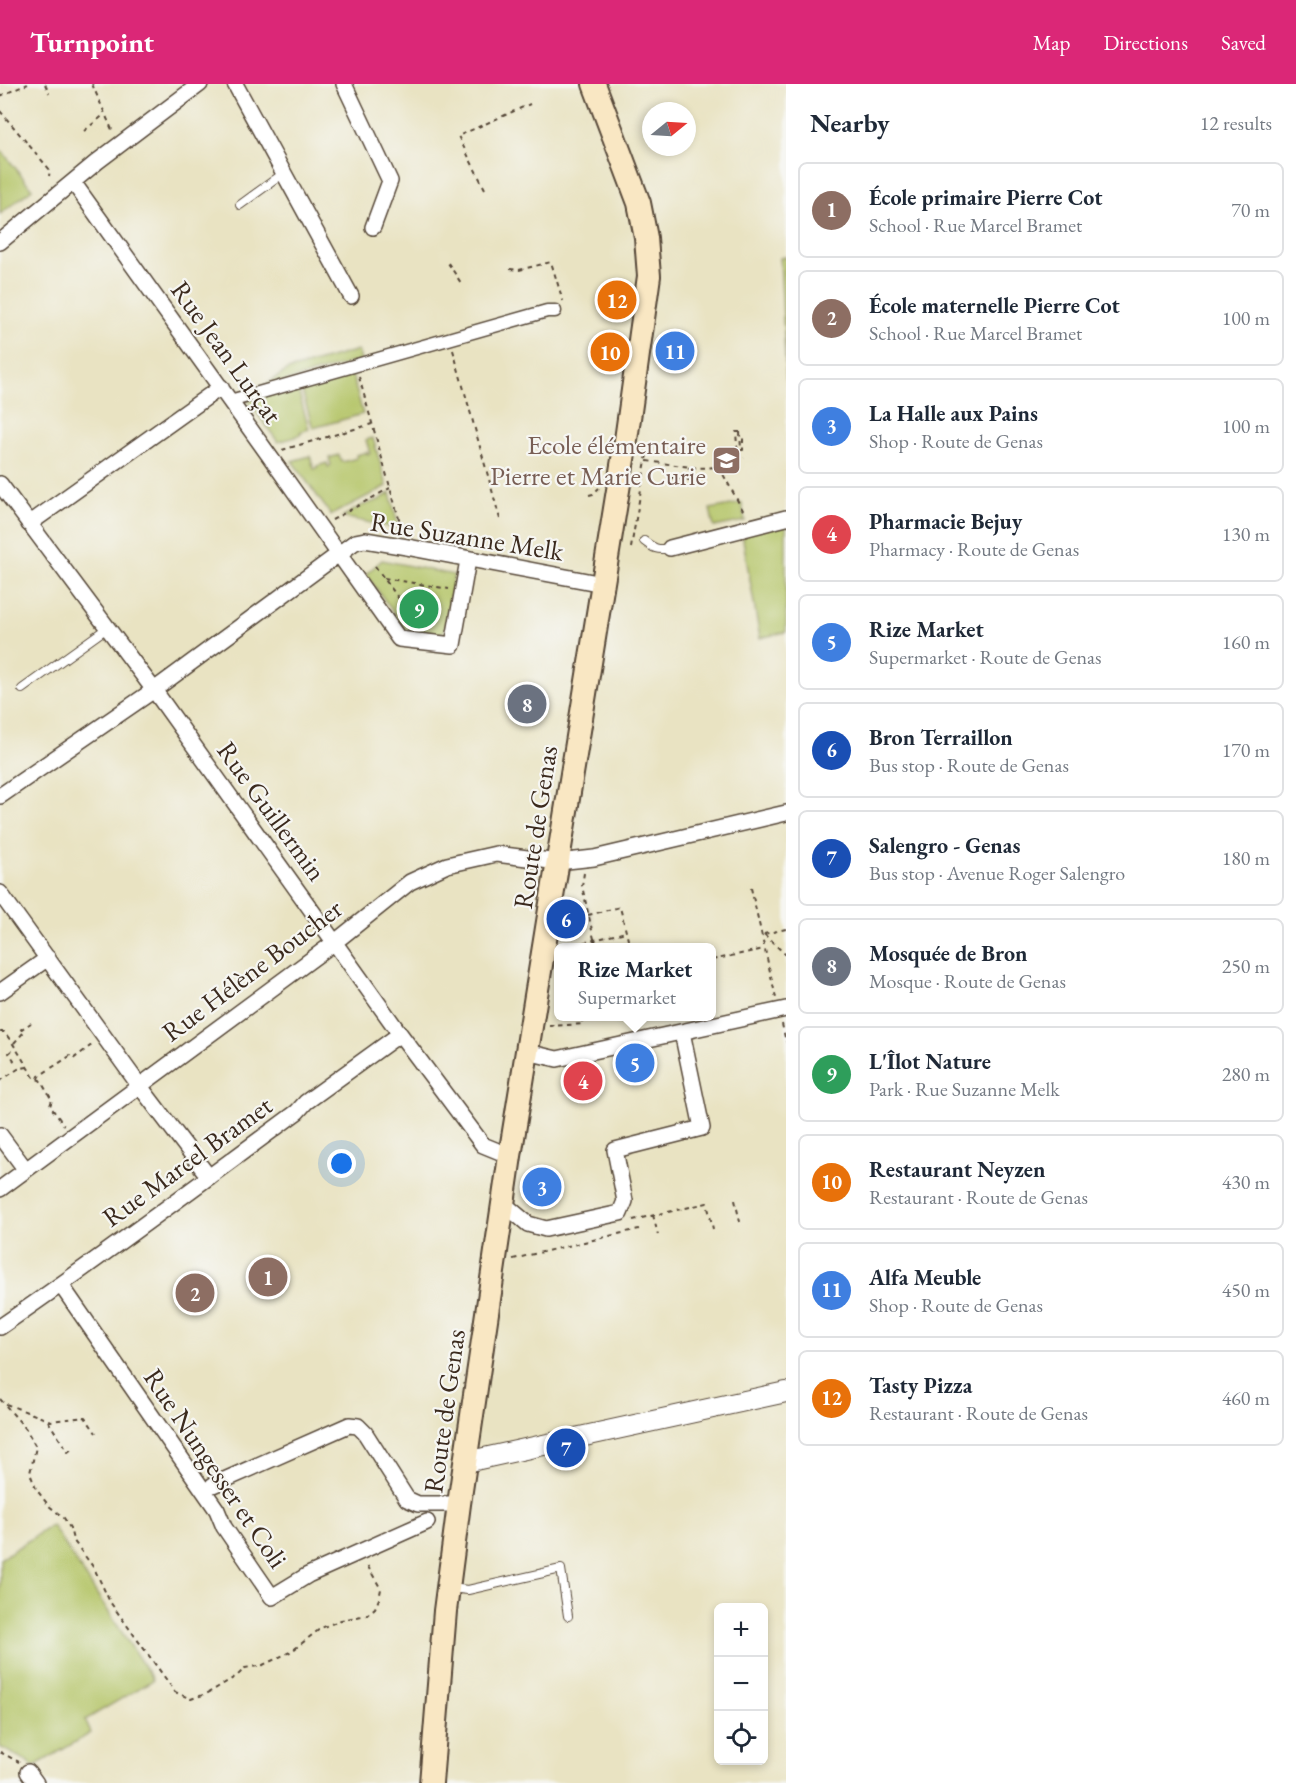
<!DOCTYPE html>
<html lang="en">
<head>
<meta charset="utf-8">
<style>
	body { margin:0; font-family:"EB Garamond",serif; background:#f6f6f7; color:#1f2937 }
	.controls { position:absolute; right:18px; bottom:18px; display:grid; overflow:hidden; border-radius:9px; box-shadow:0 3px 9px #0003 }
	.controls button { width:54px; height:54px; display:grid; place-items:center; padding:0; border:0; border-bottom:2px solid #e0e1e3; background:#fff; color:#1f2937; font:30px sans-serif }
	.compass { position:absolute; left:642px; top:18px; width:54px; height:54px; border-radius:50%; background:#fff; box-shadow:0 3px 9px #0003; rotate:72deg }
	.you { position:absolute; left:342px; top:1080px; width:21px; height:21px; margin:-15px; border:4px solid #fff; border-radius:50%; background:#1a73e8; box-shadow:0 0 0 9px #1a73e833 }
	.badge { display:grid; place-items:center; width:39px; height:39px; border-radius:50%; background:#db2777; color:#fff; font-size:20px; font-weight:700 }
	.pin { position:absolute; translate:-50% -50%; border:3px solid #fff; box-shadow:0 2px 6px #0006 }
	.popup { position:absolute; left:554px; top:859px; width:162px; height:78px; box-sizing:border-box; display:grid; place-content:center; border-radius:9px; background:#fff; filter:drop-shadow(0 2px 4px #0005); font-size:20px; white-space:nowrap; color:#747a83 }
	.popup b { font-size:22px; color:#1f2937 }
	.popup::after { content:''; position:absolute; left:50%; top:100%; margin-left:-12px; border:12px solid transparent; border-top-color:#fff }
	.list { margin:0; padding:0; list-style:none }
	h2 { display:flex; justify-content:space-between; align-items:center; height:78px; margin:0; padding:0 24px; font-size:26px }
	h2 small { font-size:20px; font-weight:400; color:#747a83 }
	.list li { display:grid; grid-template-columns:39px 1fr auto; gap:18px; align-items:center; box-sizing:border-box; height:96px; margin:0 12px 12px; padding:0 12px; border:2px solid #e0e1e3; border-radius:9px }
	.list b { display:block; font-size:22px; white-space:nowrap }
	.list p { margin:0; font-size:20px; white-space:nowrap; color:#747a83 }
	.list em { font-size:20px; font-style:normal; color:#747a83 }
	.icon { flex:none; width:33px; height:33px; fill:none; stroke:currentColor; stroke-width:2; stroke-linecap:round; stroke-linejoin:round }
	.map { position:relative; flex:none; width:786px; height:1699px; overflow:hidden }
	header { display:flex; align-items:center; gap:36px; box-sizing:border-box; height:84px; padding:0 30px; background:#db2777; color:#fff }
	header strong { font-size:28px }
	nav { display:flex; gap:33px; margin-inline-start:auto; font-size:21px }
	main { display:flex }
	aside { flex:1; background:#fff }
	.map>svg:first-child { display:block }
	.green { fill:#b4c466; stroke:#787742; stroke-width:1.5 }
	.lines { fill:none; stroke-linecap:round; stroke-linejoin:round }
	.service-casing { stroke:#554637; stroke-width:10 }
	.pedestrian-casing { stroke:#554637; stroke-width:15 }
	.minor-casing { stroke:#554637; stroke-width:18 }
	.tertiary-casing { stroke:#554637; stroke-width:22 }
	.secondary-casing { stroke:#554637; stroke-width:26 }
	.path { stroke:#554637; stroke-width:2; stroke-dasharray:4.5 4.5; stroke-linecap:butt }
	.service { stroke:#fff; stroke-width:8 }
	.pedestrian { stroke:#fff; stroke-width:12 }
	.minor { stroke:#fff; stroke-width:15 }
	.tertiary { stroke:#fff; stroke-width:20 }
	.secondary { stroke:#f9e7c3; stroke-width:22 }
	.labels { text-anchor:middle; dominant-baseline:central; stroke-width:4.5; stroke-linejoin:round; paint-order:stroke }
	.street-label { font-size:27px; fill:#3b2a1e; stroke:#f6f6f2 }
	.education-label { font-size:27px; fill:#785e54; stroke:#f6f6f2; text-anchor:end }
</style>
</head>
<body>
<header>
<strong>Turnpoint</strong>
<nav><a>Map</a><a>Directions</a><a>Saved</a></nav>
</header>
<main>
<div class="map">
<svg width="786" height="1699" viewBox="0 0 786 1699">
	<rect width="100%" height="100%" fill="#f6f6f2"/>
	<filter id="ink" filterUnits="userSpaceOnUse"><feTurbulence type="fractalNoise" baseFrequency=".0167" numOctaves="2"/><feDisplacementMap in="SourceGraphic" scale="12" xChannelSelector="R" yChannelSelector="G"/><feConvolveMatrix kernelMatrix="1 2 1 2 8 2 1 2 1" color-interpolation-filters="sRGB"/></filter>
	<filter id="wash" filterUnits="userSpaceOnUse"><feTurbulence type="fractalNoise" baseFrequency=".008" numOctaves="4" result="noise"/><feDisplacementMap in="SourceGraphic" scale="24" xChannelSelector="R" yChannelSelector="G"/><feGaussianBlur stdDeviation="1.35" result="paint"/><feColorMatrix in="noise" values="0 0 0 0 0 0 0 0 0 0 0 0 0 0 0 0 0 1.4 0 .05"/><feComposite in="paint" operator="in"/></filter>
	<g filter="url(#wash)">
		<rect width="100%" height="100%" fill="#e9e3c2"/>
		<path class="green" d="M2,67L32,105L0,130V68Z
			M786,173V296L780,174Z
			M358,266L361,276L258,305L288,286Z
			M352,291L363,330L313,344L301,304Z
			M297,302L309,345L300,348L301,350L296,352V353L278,358L247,316Z
			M373,354L387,402L331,431L292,377L310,372L314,385L317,384V382L327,379L328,383L331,381L329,374L339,371L342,378L357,374L356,371L367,368V370L370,369L366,356Z
			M390,409L398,441L395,444L342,433L361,422L379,416Z
			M742,419L745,437L714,443L710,425Z
			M786,439V548L760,554L742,450Z
			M382,476L454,491L444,547C435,556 417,548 405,545L366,490Z
			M52,1441L153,1596L85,1636L91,1649L33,1683L27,1677L0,1663V1475Z"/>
	</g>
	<g filter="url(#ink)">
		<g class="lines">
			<defs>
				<path id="service" d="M240,121L284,89
					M644,457C653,464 658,467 670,464
					M22,605L107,544
					M450,1504L468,1506L561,1485L568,1532"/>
				<path id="pedestrian" d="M230,317L547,227H555"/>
				<path id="minor" d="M235,0L351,212
					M344,0L390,97L373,143
					M73,98L268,370L399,555L453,561L468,476
					M0,158L98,77L200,0
					M0,400L154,606L400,950L483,1061L510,1072
					M29,440L221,303
					M670,464L786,434
					M0,712L154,606L355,458L365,456L407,463L603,500
					M0,809L139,1001L209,1093
					M0,908L48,874
					M527,968L557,975L786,925
					M0,1051L26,1086
					M0,1105L335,858L410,798L447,781L496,770L558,778L594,774L786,729
					M503,1119L528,1140L546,1145L620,1129L625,1117L615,1066L702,1044L682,948
					M61,1201L217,1426L224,1443L272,1513L308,1491L427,1438
					M0,1243C101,1174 199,1100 297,1028L306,1018L400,950
					M213,1401L349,1341L358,1342L365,1349L407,1415L418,1420H459
					M28,1688L36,1699"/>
				<path id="tertiary" d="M466,1378L786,1308"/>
				<path id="secondary" d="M431,1699L445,1527L459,1420L510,1072L625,363L649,192L646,154L639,119L594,0"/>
			</defs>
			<use href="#service" class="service-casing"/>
			<use href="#pedestrian" class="pedestrian-casing"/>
			<use href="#minor" class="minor-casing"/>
			<use href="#tertiary" class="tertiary-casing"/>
			<use href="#secondary" class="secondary-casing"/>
			<path class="path" d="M45,0L49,9
				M92,0L113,48
				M0,12L28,0
				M0,27L50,86L49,92
				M84,47L105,30
				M485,105L458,52L530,20
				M448,179L461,199
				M510,185L519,186L551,178L563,217
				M453,266L500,435
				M359,293L403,449
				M740,348L741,366H743V351
				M282,366L372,340
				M738,375L736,348H740
				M647,377L697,384L719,383L744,374
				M719,383L745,430
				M672,393L690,395V396L672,394Z
				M688,395L689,383
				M589,411L593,410L599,404
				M332,436L390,404
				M631,464L647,370L642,369
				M375,482L402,519L441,526
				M384,494L449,505
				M584,789L582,802L594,855L591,864
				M751,804L776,914
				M588,831L620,823L630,864
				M764,850L786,871
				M764,850L786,845
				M594,855L599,864
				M566,863L626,848
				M712,876L764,865
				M782,940L786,958
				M549,942L583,940L581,932
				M0,948H4C16,962 24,979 35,995L40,996L52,1016L50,1022L64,1041
				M14,959L23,949L20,946L31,939
				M13,977L14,976L9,969L15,964
				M38,995L39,992L70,972L73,975L93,960
				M0,997L18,985L27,983
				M735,1116L740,1138
				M653,1131L658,1151
				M633,1136L707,1119L713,1145
				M513,1175L639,1145
				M0,1315L26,1345L36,1363L30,1389L36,1405L49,1422L64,1434L70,1444L73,1456L94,1484L110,1518L171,1602L175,1608L191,1615L206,1610L237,1592L245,1584L263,1581L292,1567L321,1544L341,1536L367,1531L375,1524L379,1515L381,1505L367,1481
				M6,1320L51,1337L85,1333L96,1349
				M48,1337L68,1368L73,1364
				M0,1668L19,1678"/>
			<use href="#service" class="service"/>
			<use href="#pedestrian" class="pedestrian"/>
			<use href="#minor" class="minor"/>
			<use href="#tertiary" class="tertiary"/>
			<use href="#secondary" class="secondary"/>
		</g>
	</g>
	<defs>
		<symbol id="school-square" viewBox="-11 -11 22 22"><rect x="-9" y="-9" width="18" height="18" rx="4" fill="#8d6e63" stroke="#f6f6f2"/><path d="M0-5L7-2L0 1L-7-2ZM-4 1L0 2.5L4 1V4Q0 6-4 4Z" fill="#fff"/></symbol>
	</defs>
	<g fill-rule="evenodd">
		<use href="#school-square" x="710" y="360" width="33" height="33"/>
	</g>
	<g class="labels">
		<g class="street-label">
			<text transform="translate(227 268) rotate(54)">Rue Jean Lurçat</text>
			<text transform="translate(467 452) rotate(9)">Rue Suzanne Melk</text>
			<text transform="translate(272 727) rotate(54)">Rue Guillermin</text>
			<text transform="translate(535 743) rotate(-81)">Route de Genas</text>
			<text transform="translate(252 886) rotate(-37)">Rue Hélène Boucher</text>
			<text transform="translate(187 1077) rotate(-36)">Rue Marcel Bramet</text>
			<text transform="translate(444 1327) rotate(-82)">Route de Genas</text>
			<text transform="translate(216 1384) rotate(56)">Rue Nungesser et Coli</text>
		</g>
		<g class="education-label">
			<text x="706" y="360">Ecole élémentaire<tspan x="706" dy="31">Pierre et Marie Curie</tspan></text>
		</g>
	</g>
</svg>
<div class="controls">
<button>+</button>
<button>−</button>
<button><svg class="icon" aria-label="locate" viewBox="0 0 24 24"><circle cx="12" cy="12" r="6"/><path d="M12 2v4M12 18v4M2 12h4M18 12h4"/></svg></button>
</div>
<svg class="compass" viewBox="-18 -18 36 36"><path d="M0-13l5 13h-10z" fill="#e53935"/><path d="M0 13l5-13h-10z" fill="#747a83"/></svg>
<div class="you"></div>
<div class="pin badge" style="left:268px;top:1193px;background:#8d6e63">1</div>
<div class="pin badge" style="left:195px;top:1209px;background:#8d6e63">2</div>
<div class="pin badge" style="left:542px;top:1103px;background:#3f7fe0">3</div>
<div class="pin badge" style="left:583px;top:997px;background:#e0444e">4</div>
<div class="pin badge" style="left:635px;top:979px;background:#3f7fe0">5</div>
<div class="popup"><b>Rize Market</b>Supermarket</div>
<div class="pin badge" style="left:566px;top:835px;background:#1a4fb4">6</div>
<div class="pin badge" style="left:566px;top:1364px;background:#1a4fb4">7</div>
<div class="pin badge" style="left:527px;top:620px;background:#6b7280">8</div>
<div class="pin badge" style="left:419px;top:525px;background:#2e9e5b">9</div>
<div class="pin badge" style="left:610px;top:268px;background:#e8710a">10</div>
<div class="pin badge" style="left:675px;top:267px;background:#3f7fe0">11</div>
<div class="pin badge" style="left:617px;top:216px;background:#e8710a">12</div>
</div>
<aside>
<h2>Nearby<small>12 results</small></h2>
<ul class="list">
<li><span class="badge" style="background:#8d6e63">1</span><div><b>École primaire Pierre Cot</b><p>School · Rue Marcel Bramet</p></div><em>70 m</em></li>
<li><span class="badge" style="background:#8d6e63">2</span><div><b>École maternelle Pierre Cot</b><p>School · Rue Marcel Bramet</p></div><em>100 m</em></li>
<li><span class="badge" style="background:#3f7fe0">3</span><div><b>La Halle aux Pains</b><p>Shop · Route de Genas</p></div><em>100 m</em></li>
<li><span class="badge" style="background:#e0444e">4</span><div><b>Pharmacie Bejuy</b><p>Pharmacy · Route de Genas</p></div><em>130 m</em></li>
<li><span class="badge" style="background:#3f7fe0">5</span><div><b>Rize Market</b><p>Supermarket · Route de Genas</p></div><em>160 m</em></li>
<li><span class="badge" style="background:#1a4fb4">6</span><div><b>Bron Terraillon</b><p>Bus stop · Route de Genas</p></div><em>170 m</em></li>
<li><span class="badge" style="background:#1a4fb4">7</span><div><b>Salengro - Genas</b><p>Bus stop · Avenue Roger Salengro</p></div><em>180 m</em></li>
<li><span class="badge" style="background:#6b7280">8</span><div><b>Mosquée de Bron</b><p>Mosque · Route de Genas</p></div><em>250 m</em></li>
<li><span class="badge" style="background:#2e9e5b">9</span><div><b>L'Îlot Nature</b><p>Park · Rue Suzanne Melk</p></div><em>280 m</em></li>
<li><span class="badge" style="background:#e8710a">10</span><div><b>Restaurant Neyzen</b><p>Restaurant · Route de Genas</p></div><em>430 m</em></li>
<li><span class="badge" style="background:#3f7fe0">11</span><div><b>Alfa Meuble</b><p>Shop · Route de Genas</p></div><em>450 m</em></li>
<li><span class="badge" style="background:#e8710a">12</span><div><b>Tasty Pizza</b><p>Restaurant · Route de Genas</p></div><em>460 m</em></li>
</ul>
</aside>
</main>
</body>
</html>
